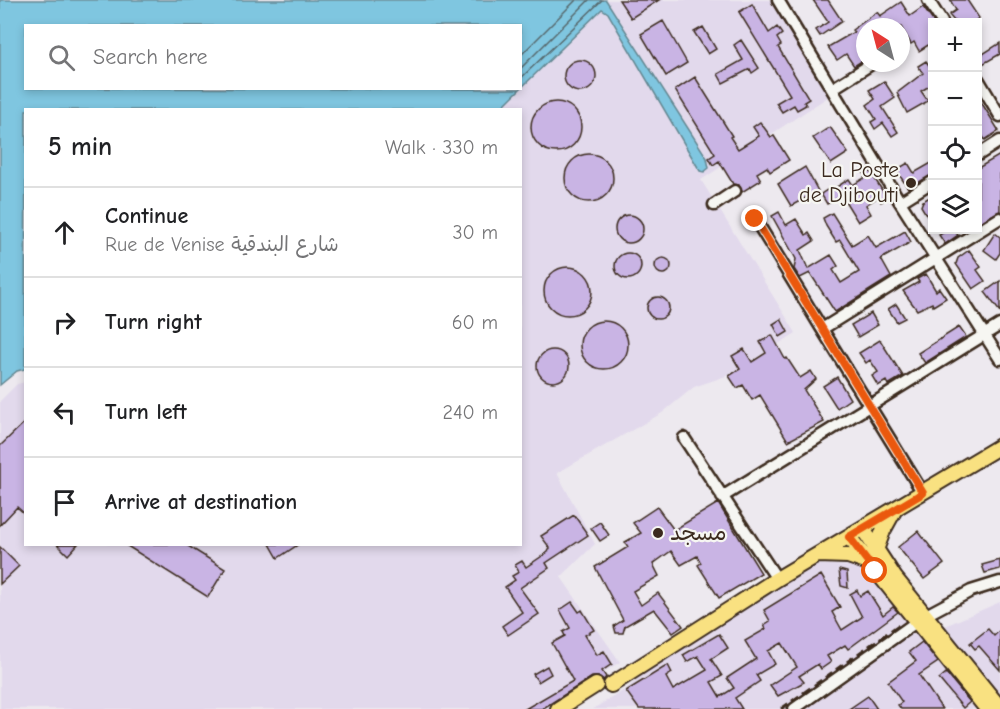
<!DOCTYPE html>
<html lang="en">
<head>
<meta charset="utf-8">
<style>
	body { margin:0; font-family:"Comic Neue","Playpen Sans Arabic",sans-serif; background:#f2f2f2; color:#202124 }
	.controls { position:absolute; right:18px; top:18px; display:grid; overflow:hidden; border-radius:0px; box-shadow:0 3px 9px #0003 }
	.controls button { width:54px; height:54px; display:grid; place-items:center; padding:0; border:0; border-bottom:2px solid #e0e0e0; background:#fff; color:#202124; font:30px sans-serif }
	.compass { position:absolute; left:856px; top:18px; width:54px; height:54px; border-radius:50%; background:#fff; box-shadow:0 3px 9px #0003; rotate:324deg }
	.stop { position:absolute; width:18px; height:18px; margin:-14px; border:4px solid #ea580c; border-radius:50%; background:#fff }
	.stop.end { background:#ea580c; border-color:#fff; box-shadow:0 2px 6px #0008 }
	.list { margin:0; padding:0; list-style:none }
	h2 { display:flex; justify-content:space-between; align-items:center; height:78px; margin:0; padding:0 24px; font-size:26px }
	h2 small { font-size:20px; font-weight:400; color:#757577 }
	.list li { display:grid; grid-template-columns:39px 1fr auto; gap:18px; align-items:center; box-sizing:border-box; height:90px; padding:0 24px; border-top:2px solid #e0e0e0 }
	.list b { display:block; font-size:22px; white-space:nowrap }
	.list p { margin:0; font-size:20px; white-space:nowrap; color:#757577 }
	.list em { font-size:20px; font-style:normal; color:#757577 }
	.icon { flex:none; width:33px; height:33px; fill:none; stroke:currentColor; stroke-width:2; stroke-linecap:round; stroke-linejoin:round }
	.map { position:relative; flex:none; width:1000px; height:709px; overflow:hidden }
	.search { position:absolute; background:#fff; box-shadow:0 3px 9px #0003; left:24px; top:24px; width:498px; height:66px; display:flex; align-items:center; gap:15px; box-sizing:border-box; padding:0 21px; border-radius:0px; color:#757577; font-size:22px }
	.panel { position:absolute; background:#fff; box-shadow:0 3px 9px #0003; left:24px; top:108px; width:498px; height:438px; border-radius:0px }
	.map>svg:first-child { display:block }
	.built { fill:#e2d9ec }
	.water { fill:#7fc6e0; stroke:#648892; stroke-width:1.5 }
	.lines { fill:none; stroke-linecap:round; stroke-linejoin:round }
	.shore { stroke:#56686c; stroke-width:1.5 }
	.building { fill:#c9b4e4; stroke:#3b2a1e; stroke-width:1.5 }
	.minor-casing { stroke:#3b2a1e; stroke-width:15 }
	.major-casing { stroke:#3b2a1e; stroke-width:18 }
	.minor { stroke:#f6f6f2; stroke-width:10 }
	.major { stroke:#f9e181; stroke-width:14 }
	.rail { stroke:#3b2a1e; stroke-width:3; stroke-dasharray:9 4.5; stroke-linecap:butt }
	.route { stroke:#ea580c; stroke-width:8 }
	.poi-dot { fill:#3b2a1e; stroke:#f6f6f2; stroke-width:2 }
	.labels { text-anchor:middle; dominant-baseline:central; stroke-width:4.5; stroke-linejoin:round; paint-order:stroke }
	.poi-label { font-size:22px; fill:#3b2a1e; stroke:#f6f6f2; text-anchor:end }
</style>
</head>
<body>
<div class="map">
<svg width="1000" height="709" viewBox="0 0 1000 709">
	<rect width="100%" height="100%" fill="#ede9ef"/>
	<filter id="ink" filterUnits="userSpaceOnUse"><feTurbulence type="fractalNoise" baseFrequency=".0167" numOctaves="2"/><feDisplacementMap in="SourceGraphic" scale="12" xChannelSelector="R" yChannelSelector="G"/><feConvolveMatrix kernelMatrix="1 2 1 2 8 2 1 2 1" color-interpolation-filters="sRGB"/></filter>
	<g filter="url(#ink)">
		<path class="built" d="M606,0H777L831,95L701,180L796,333L729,375L694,387L662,413L557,473L595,544L561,577L620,662L546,709H0V401L17,384L25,382L26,544H520V110L499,109L602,9L608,13L707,158Z
			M814,564L855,566L873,575L983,709H593L626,689L656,662Z
			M1000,602V694L945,626Z"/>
		<path class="water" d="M0,0H606L707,158L709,168L704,172L700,171L608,13L602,9L521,88L520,26H26V88L520,89L499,110H26L25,369L17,371L0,385Z"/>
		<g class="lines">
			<path class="shore" d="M520,56L576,0
				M520,69L589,0
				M520,79L602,0"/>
		</g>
		<path class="building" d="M619,0H659L631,18Z
			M813,0H828L842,21L820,36L816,30L828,22Z
			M950,0H967L979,18L973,22H955L949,15L956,10Z
			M901,2L910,16L923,7L933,21V42L919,51L914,42L911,44L901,27H865V59L854,66L846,54L837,60L828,47L854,32L852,30L877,12L880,16Z
			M752,4L769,33L777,27L782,34L777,38L781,45L778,47L809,99L804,102L806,105L797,110L794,105L782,112L776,103L790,95L739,12Z
			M663,21L687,63L666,76L641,34Z
			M703,27L716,49L708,54L694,32Z
			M741,40L759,68L752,73L750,69L723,83L718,74L743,60L734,45Z
			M1000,43V54L981,65L978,57Z
			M564 76a16 16 0 1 1 32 0a16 16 0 1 1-32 0Z
			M926,61L933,71V84L921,91L928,101L907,113L897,93L923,73L918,66Z
			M695,77L732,136L730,137L738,149L759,136L753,127L760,122L771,137L774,136L789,160L770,172L767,167L757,173L761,180L742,192L739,185L733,184L719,161L713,165L709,158L715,154L675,90Z
			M884,81L895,98L882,107L898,132L892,136L883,123L875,129L871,122L876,119L867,105L875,99L869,90Z
			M978,97L999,131L985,140L978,129Z
			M531 127a25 25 0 1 1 50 0a25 25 0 1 1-50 0Z
			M830,127L848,153L831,164L813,138Z
			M565 178a24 24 0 1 1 48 0a24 24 0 1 1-48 0Z
			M1000,155V211L978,223V168Z
			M933,162V175L908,188L896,170L908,163L914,173Z
			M805,167L818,191L791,206L778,184Z
			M868,168L887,198L881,202L878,197L866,205L871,214L858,222L842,196L827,204L821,194L827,190L829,192L849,179L853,185L866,177L863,172Z
			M933,195V226L921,206L923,201Z
			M779,212L786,225L796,219L806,235L809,233L814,241L800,250L808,269L831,255L838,266L833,270L841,283L859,272L840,240L836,242L826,226L823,218L832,213L852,245L868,235L876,248L905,231L911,242L881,259L891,277L835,312L810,273L800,278L794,269L796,259L772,216Z
			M615 229a14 14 0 1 1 28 0a14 14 0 1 1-28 0Z
			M948,230H954L958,235L945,244L939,235Z
			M995,233L1000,237V253L996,259L984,250Z
			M969,250L981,267L977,270L985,281L973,289L956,264L958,258Z
			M615 266a13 13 0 1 1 26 0a13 13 0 1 1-26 0Z
			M655 266a8 8 0 1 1 16 0a8 8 0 1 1-16 0Z
			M544 291a24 24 0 1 1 48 0a24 24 0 1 1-48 0Z
			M926,274L936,291L939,288L946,298L933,306L932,303L917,310L903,291L919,282L917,279Z
			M1000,281V312L985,292Z
			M647 308a11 11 0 1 1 22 0a11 11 0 1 1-22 0Z
			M896,304L905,318L897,322L888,309Z
			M871,313L878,325L858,337L851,325Z
			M781,319L788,332L780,337L773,324Z
			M580 345a24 24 0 1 1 48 0a24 24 0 1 1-48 0Z
			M959,327L966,337L925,363L918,353Z
			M772,335L785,359L787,358L800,378L811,371L816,379L804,390L824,422L788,441L760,395L752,400L743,385L737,388L729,376L740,369L732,356L744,349L752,362L766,353L760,342Z
			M880,340L903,376L888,385L886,381L878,386L872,376L878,372L870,360L866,363L859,353Z
			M537 366a16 16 0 1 1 32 0a16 16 0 1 1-32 0Z
			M837,377L850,399L837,408L823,386Z
			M26,421V515L17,507L0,525V446Z
			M718,503L761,573L719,598L698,565L701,563L697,556L681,565L671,551L653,564L659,576L633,591L641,605L658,593L683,626L673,633L654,609L625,626L623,633H616L614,626L623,620L595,567L628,547L625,542L641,533L633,523L657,507L674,530Z
			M574,515L588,535L546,563L549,568L520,588L539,614L508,635L502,626L522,612L505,587L515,580L512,576L519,572L515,565L522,561L526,567L548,552L550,548L541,536Z
			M600,522L609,535L600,541L591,528Z
			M918,531L944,564L924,579L898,547Z
			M57,544H78L68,555Z
			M124,544H185L225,569L208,597Z
			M270,544H299L278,558Z
			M0,547L19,566L0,584Z
			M1000,560V569L985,573L982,565Z
			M839,570L847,572L848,588L841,586Z
			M821,575L840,607L832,612L842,630L862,617L850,594L857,590L860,596L868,591L883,615L893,607L898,612L848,649L845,645L827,656L831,662L821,669L818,664L799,676L804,682L778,696L770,685L797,667L782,643L768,651L775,664L756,675L760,681L735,698L742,709H639L626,691L668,665L672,673L666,677L673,690L707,670L698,656L687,662L683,655L719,634L728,648L711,659L722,676L711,682L720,697L734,688L727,678L756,659L745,641L766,629L764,625L770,621L764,610Z
			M572,602L579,612L582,610L594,630L585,635L597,655L604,651L612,664L602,671L606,677L604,680L600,677H592L542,709H525L573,681L552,643L565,636L563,632L570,628L560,610Z
			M988,629L994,636L1000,630V670L979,646L975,649L970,643Z
			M922,642L938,662L919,675L942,709H901L898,705L902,702L888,682L916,661L909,652Z
			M547,666L551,674L538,682L533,674Z
			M946,673L970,702L963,708L939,679Z
			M868,696L877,709H849Z"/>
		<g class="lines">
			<defs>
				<path id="minor" d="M778,0L900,202L1000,359
					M928,0L942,22
					M978,79L1000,116
					M832,89L873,63
					M978,155L1000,141
					M900,202L932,182
					M714,205L735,191
					M755,219L822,329
					M684,438L777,579
					M923,493L822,329L1000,218
					M722,497L1000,325
					M794,709L926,615L971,591L1000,582"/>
				<path id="major" d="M863,529L895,578L1000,708
					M849,537L987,709
					M876,550L883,531L894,511
					M818,555L848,556L866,562
					M611,685L777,579L1000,446
					M558,709L596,685"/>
			</defs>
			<use href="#minor" class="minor-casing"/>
			<use href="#major" class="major-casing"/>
			<use href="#minor" class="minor"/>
			<use href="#major" class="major"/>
			<path class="rail" d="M781,709L900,624"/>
		</g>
	</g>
	<g class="lines" filter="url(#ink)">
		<path class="route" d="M755,219L923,493L849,537L875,571"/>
	</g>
	<g class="poi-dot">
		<circle cx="911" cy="183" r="6"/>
		<circle cx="658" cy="533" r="6"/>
	</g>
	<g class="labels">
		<g class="poi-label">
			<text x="899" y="170">La Poste<tspan x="899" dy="25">de Djibouti</tspan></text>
			<text x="670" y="533" text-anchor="start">مسجد</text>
		</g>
	</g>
</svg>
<div class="controls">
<button>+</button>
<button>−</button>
<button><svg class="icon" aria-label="locate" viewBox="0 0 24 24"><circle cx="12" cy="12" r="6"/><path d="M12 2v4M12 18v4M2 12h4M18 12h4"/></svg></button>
<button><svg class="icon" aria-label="layers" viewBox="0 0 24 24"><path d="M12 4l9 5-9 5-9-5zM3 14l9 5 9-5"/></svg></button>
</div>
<svg class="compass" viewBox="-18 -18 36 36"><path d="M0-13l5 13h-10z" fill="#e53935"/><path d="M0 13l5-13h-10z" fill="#757577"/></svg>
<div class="stop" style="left:875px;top:571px"></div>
<div class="stop end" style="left:755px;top:219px"></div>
<div class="search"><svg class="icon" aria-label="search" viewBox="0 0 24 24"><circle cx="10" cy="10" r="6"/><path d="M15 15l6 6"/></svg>Search here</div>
<section class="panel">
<h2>5 min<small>Walk · 330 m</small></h2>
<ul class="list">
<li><svg class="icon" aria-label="ahead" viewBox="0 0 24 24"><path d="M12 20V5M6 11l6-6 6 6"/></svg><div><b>Continue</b><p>Rue de Venise شارع البندقية</p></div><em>30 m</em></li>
<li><svg class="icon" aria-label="right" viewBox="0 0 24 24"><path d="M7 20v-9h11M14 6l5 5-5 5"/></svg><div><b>Turn right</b></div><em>60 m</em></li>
<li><svg class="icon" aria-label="left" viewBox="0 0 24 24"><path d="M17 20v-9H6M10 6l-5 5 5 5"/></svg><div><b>Turn left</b></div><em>240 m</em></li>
<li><svg class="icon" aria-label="arrive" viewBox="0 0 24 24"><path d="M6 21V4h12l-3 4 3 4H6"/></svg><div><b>Arrive at destination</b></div></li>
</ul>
</section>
</div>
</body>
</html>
